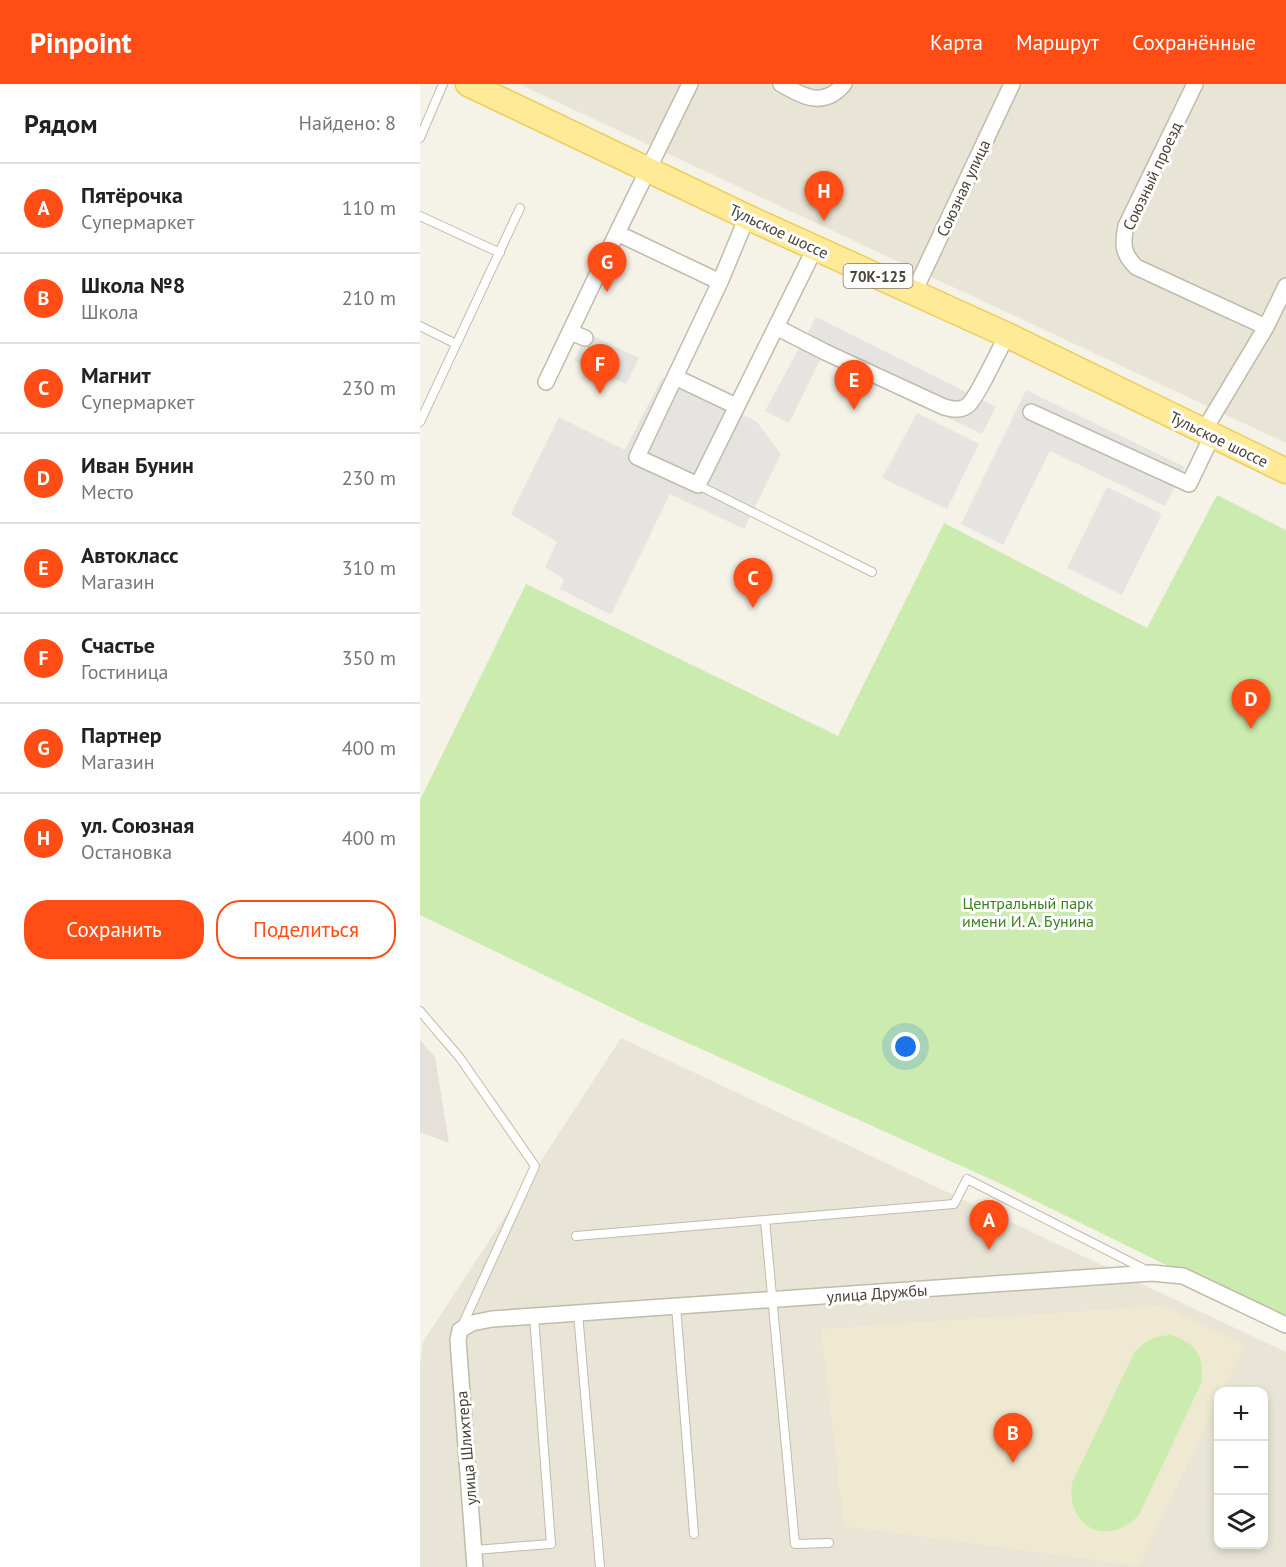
<!DOCTYPE html>
<html lang="ru">
<head>
<meta charset="utf-8">
<style>
	body { margin:0; font-family:"PT Sans",sans-serif; background:#f6f6f6; color:#222 }
	.controls { position:absolute; right:18px; bottom:18px; display:grid; overflow:hidden; border-radius:12px; box-shadow:0 3px 9px #0003 }
	.controls button { width:54px; height:54px; display:grid; place-items:center; padding:0; border:0; border-bottom:2px solid #e0e0e0; background:#fff; color:#222; font:30px sans-serif }
	.you { position:absolute; left:486px; top:963px; width:21px; height:21px; margin:-15px; border:4px solid #fff; border-radius:50%; background:#1a73e8; box-shadow:0 0 0 9px #1a73e833 }
	.badge { display:grid; place-items:center; width:39px; height:39px; border-radius:50%; background:#ff4d15; color:#fff; font-size:20px; font-weight:700 }
	.pin { position:absolute; translate:-50% -50px; filter:drop-shadow(0 2px 3px #0008) }
	.pin::after { content:''; position:absolute; top:32px; width:21px; height:18px; background:inherit; clip-path:polygon(0 0,100% 0,50% 100%) }
	.list { margin:0; padding:0; list-style:none }
	h2 { display:flex; justify-content:space-between; align-items:center; height:78px; margin:0; padding:0 24px; font-size:26px }
	h2 small { font-size:20px; font-weight:400; color:#767676 }
	.list li { display:grid; grid-template-columns:39px 1fr auto; gap:18px; align-items:center; box-sizing:border-box; height:90px; padding:0 24px; border-top:2px solid #e0e0e0 }
	.list b { display:block; font-size:22px; white-space:nowrap }
	.list p { margin:0; font-size:20px; white-space:nowrap; color:#767676 }
	.list em { font-size:20px; font-style:normal; color:#767676 }
	.actions { display:flex; gap:12px; padding:18px 24px }
	.actions a { flex:1; padding:14px 0; border:2px solid #ff4d15; border-radius:24px; text-align:center; font-size:21px; color:#ff4d15 }
	.actions .main { background:#ff4d15; color:#fff }
	.icon { flex:none; width:33px; height:33px; fill:none; stroke:currentColor; stroke-width:2; stroke-linecap:round; stroke-linejoin:round }
	.map { position:relative; flex:none; width:866px; height:1483px; overflow:hidden }
	header { display:flex; align-items:center; gap:36px; box-sizing:border-box; height:84px; padding:0 30px; background:#ff4d15; color:#fff }
	header strong { font-size:28px }
	nav { display:flex; gap:33px; margin-inline-start:auto; font-size:21px }
	main { display:flex }
	aside { flex:1; background:#fff }
	.map>svg:first-child { display:block }
	.residential { fill:#e9e5d6; fill-rule:evenodd }
	.industrial { fill:#e5e1da }
	.education { fill:#efe9d1 }
	.green { fill:#cbecae }
	.parking { fill:#e6e4e0 }
	.lines { fill:none; stroke-linecap:round; stroke-linejoin:round }
	.service-casing { stroke:#c1bbaa; stroke-width:10 }
	.minor-casing { stroke:#c1bbaa; stroke-width:18 }
	.primary-casing { stroke:#ecce5f; stroke-width:27 }
	.service { stroke:#fff; stroke-width:8 }
	.minor { stroke:#fff; stroke-width:15 }
	.primary { stroke:#ffeb97; stroke-width:24 }
	.labels { text-anchor:middle; dominant-baseline:central; stroke-width:6; stroke-linejoin:round; paint-order:stroke }
	.shield { fill:#fff; stroke:#807b72; stroke-width:1.5 }
	.shield-label { font-size:15px; font-weight:bold; fill:#494336 }
	.street-label { font-size:16px; fill:#494336; stroke:#fff }
	.park-label { font-size:16px; fill:#3f8024; stroke:#fff }
</style>
</head>
<body>
<header>
<strong>Pinpoint</strong>
<nav><a>Карта</a><a>Маршрут</a><a>Сохранённые</a></nav>
</header>
<main>
<aside>
<h2>Рядом<small>Найдено: 8</small></h2>
<ul class="list">
<li><span class="badge">A</span><div><b>Пятёрочка</b><p>Супермаркет</p></div><em>110 m</em></li>
<li><span class="badge">B</span><div><b>Школа №8</b><p>Школа</p></div><em>210 m</em></li>
<li><span class="badge">C</span><div><b>Магнит</b><p>Супермаркет</p></div><em>230 m</em></li>
<li><span class="badge">D</span><div><b>Иван Бунин</b><p>Место</p></div><em>230 m</em></li>
<li><span class="badge">E</span><div><b>Автокласс</b><p>Магазин</p></div><em>310 m</em></li>
<li><span class="badge">F</span><div><b>Счастье</b><p>Гостиница</p></div><em>350 m</em></li>
<li><span class="badge">G</span><div><b>Партнер</b><p>Магазин</p></div><em>400 m</em></li>
<li><span class="badge">H</span><div><b>ул. Союзная</b><p>Остановка</p></div><em>400 m</em></li>
</ul>
<div class="actions"><a class="main">Сохранить</a><a>Поделиться</a></div>
</aside>
<div class="map">
<svg width="866" height="1483" viewBox="0 0 866 1483">
	<rect width="100%" height="100%" fill="#f5f2e8"/>
	<path class="residential" d="M99,0H866V359Z
		M201,954L866,1268V1483H0V1280L3,1258ZM798,1308H844V1460H798Z"/>
	<path class="industrial" d="M0,956L15,973L29,1059L0,1048Z"/>
	<path class="education" d="M742,1222L825,1261L803,1307L798,1308V1316L719,1482L424,1442L401,1245Z"/>
	<path class="green" d="M797,411L866,446V1240L577,1098L221,938L0,831V716L106,500L418,652L524,439L727,544Z
		M751,1251C775,1259 784,1270 782,1297L719,1431C688,1464 646,1444 652,1399L714,1269C725,1256 734,1252 751,1251Z"/>
	<path class="parking" d="M396,233L576,323L562,350L401,274L369,339L345,327Z
		M167,249L219,274L206,300L154,277Z
		M242,294L336,337L361,370L324,445L250,410L191,531L140,505L144,495L125,483L137,458L91,430L139,333L205,366Z
		M606,306L765,383L745,422L630,367L583,461L541,440Z
		M497,329L559,360L527,425L462,394Z
		M687,403L742,430L702,511L647,484Z"/>
	<g class="lines">
		<defs>
			<path id="service" d="M0,54L23,0
				M0,132L80,169
				M0,242L36,260
				M0,338L100,124
				M278,401L452,488
				M0,927L40,974L115,1082L42,1242
				M345,1136L375,1460L409,1459
				M156,1152L534,1120L547,1095L726,1186
				M256,1222L274,1450
				M158,1229L180,1483
				M54,1466L131,1460L114,1232"/>
			<path id="minor" d="M270,0L197,149L300,198
				M361,0C384,13 404,24 424,0
				M775,0L706,142C702,161 703,170 716,183L846,243
				M327,133L300,198L217,373L278,401L395,164
				M494,208L592,0
				M356,243L405,268L524,323C532,325 540,327 547,322C556,316 580,264 587,251
				M150,248L165,254
				M255,293L316,322
				M126,298L197,149
				M611,328L769,400L792,352
				M783,348L846,243L866,202
				M55,1483L38,1256L40,1246L52,1239L72,1235L732,1189L763,1192L866,1241"/>
			<path id="primary" d="M48,0L327,133L587,251L866,387"/>
		</defs>
		<use href="#service" class="service-casing"/>
		<use href="#minor" class="minor-casing"/>
		<use href="#primary" class="primary-casing"/>
		<use href="#service" class="service"/>
		<use href="#minor" class="minor"/>
		<use href="#primary" class="primary"/>
	</g>
	<g class="labels">
		<rect class="shield" x="423.5" y="180" width="69" height="24" rx="4.5"/>
		<g class="shield-label">
			<text x="458" y="192">70К-125</text>
		</g>
		<g class="street-label">
			<text transform="translate(732 92) rotate(-65)">Союзный проезд</text>
			<text transform="translate(543 104) rotate(-65)">Союзная улица</text>
			<text transform="translate(359 147) rotate(25)">Тульское шоссе</text>
			<text transform="translate(799 355) rotate(26)">Тульское шоссе</text>
			<text transform="translate(457 1209) rotate(-4)">улица Дружбы</text>
			<text transform="translate(46 1364) rotate(-95)">улица Шлихтера</text>
		</g>
		<g class="park-label">
			<text x="608" y="819">Центральный парк<tspan x="608" dy="18">имени И. А. Бунина</tspan></text>
		</g>
	</g>
</svg>
<div class="controls">
<button>+</button>
<button>−</button>
<button><svg class="icon" aria-label="layers" viewBox="0 0 24 24"><path d="M12 4l9 5-9 5-9-5zM3 14l9 5 9-5"/></svg></button>
</div>
<div class="you"></div>
<div class="pin badge" style="left:569px;top:1166px">A</div>
<div class="pin badge" style="left:593px;top:1379px">B</div>
<div class="pin badge" style="left:333px;top:524px">C</div>
<div class="pin badge" style="left:831px;top:645px">D</div>
<div class="pin badge" style="left:434px;top:326px">E</div>
<div class="pin badge" style="left:180px;top:310px">F</div>
<div class="pin badge" style="left:187px;top:208px">G</div>
<div class="pin badge" style="left:404px;top:137px">H</div>
</div>
</main>
</body>
</html>
